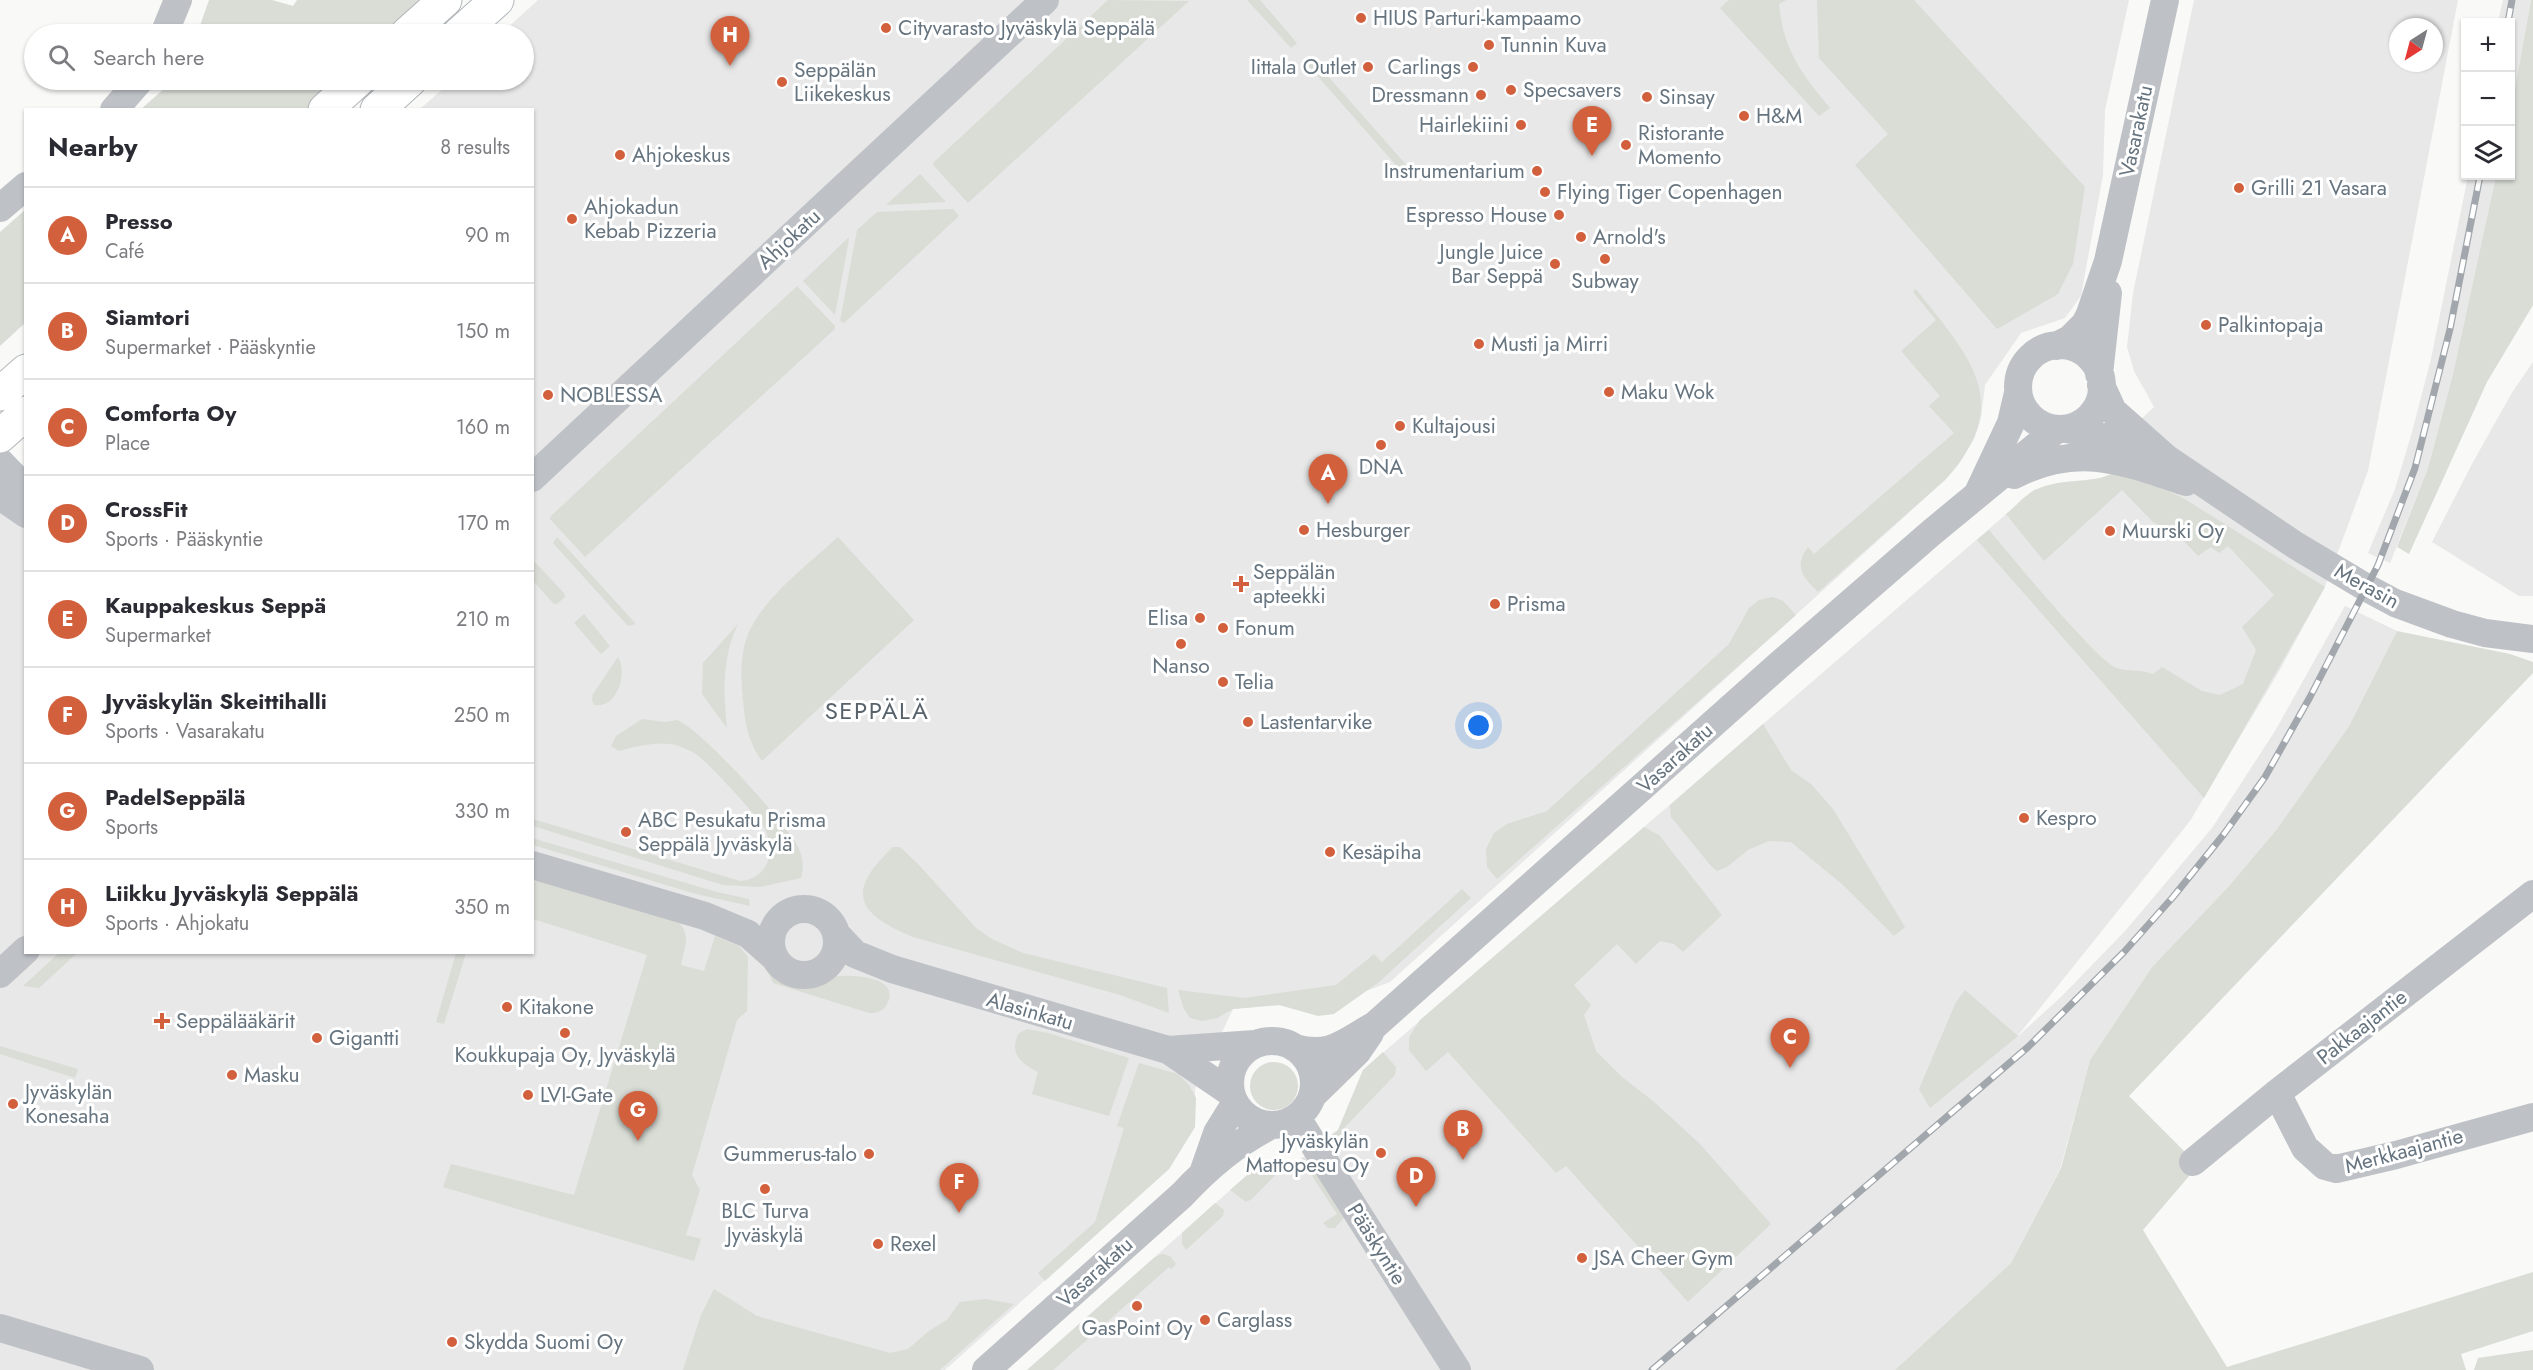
<!DOCTYPE html>
<html lang="en">
<head>
<meta charset="utf-8">
<style>
	body { margin:0; font-family:Jost,sans-serif; background:#f2f2f3; color:#2b2b33 }
	.controls { position:absolute; right:18px; top:18px; display:grid; overflow:hidden; border-radius:0px; box-shadow:0 2px 4px #0004 }
	.controls button { width:54px; height:54px; display:grid; place-items:center; padding:0; border:0; border-bottom:2px solid #e1e1e2; background:#fff; color:#2b2b33; font:30px sans-serif }
	.compass { position:absolute; left:2389px; top:18px; width:54px; height:54px; border-radius:50%; background:#fff; box-shadow:0 2px 4px #0004; rotate:216deg }
	.you { position:absolute; left:1479px; top:726px; width:21px; height:21px; margin:-15px; border:4px solid #fff; border-radius:50%; background:#1a73e8; box-shadow:0 0 0 9px #1a73e833 }
	.badge { display:grid; place-items:center; width:39px; height:39px; border-radius:50%; background:#d3603d; color:#fff; font-size:20px; font-weight:700 }
	.pin { position:absolute; translate:-50% -50px; filter:drop-shadow(0 2px 3px #0008) }
	.pin::after { content:''; position:absolute; top:32px; width:21px; height:18px; background:inherit; clip-path:polygon(0 0,100% 0,50% 100%) }
	.list { margin:0; padding:0; list-style:none }
	h2 { display:flex; justify-content:space-between; align-items:center; height:78px; margin:0; padding:0 24px; font-size:26px }
	h2 small { font-size:20px; font-weight:400; color:#7c7c81 }
	.list li { display:grid; grid-template-columns:39px 1fr auto; gap:18px; align-items:center; box-sizing:border-box; height:96px; padding:0 24px; border-top:2px solid #e1e1e2 }
	.list b { display:block; font-size:22px; white-space:nowrap }
	.list p { margin:0; font-size:20px; white-space:nowrap; color:#7c7c81 }
	.list em { font-size:20px; font-style:normal; color:#7c7c81 }
	.icon { flex:none; width:33px; height:33px; fill:none; stroke:currentColor; stroke-width:2; stroke-linecap:round; stroke-linejoin:round }
	.map { position:relative; flex:none; width:2533px; height:1370px; overflow:hidden }
	.search { position:absolute; background:#fff; box-shadow:0 2px 4px #0004; left:24px; top:24px; width:510px; height:66px; display:flex; align-items:center; gap:15px; box-sizing:border-box; padding:0 21px; border-radius:33px; color:#7c7c81; font-size:22px }
	.panel { position:absolute; background:#fff; box-shadow:0 2px 4px #0004; left:24px; top:108px; width:510px; height:846px; border-radius:0px }
	.map>svg:first-child { display:block }
	.built { fill:#e7e8e7; fill-rule:evenodd }
	.green { fill:#d9ddd6 }
	.lines { fill:none; stroke-linecap:round; stroke-linejoin:round }
	.major-casing { stroke:#b2b7bb; stroke-width:35 }
	.minor { stroke:#bec2c6; stroke-width:28 }
	.major { stroke:#fff; stroke-width:33 }
	.rail-casing { stroke:#a1a7ac; stroke-width:7 }
	.rail { stroke:#fff; stroke-width:4.5; stroke-dasharray:14; stroke-linecap:butt }
	.poi-dot { fill:#d3603d; stroke:#fff; stroke-width:2 }
	.labels { text-anchor:middle; dominant-baseline:central; stroke-width:6; stroke-linejoin:round; paint-order:stroke }
	.poi-label { font-size:21px; fill:#66747f; stroke:#fff; text-anchor:start }
	.street-label { font-size:21px; fill:#66747f; stroke:#fff }
	.quarter-label { font-size:24px; letter-spacing:1.5px; fill:#58626b; stroke:#fff }
</style>
</head>
<body>
<div class="map">
<svg width="2533" height="1370" viewBox="0 0 2533 1370">
	<rect width="100%" height="100%" fill="#f9f9f7"/>
	<path class="built" d="M538,0H2129L2105,110L2103,175L2081,296L2065,318L2021,333L1985,385L1981,418L1975,437L1959,464L1945,480L1390,982L1342,1000L1233,1009L1195,1089V1127L1169,1169L945,1370H0V491L25,470L26,952H532V110L420,109L453,80H524V34H501Z
		M2194,0H2458L2368,471L2325,587L2278,673L2190,821L2016,1038L2061,997L2126,930L2212,828L2275,731L2345,606L2397,631L2349,726L2277,829L2229,886L2152,967L2090,1060L2060,1169L2011,1263L1895,1370H1027L1253,1170L1301,1159L1338,1130L1363,1070L2034,490L2063,482L2106,478L2120,469L2139,421L2154,407L2134,371L2127,347L2133,293ZM2398,27H2434V63H2398Z
		M2503,0H2531L2511,110L2510,22H2498Z
		M2468,176H2496L2453,374L2428,468L2390,563L2368,553L2395,489L2412,432L2431,359Z
		M2533,362V596H2519L2432,542L2473,462L2513,391Z"/>
	<path class="green" d="M209,0H272L293,6L297,0H427L390,34H197Z
		M1108,0L1189,1L968,203L933,165L934,162Z
		M1247,0H1260L1297,43L1291,48Z
		M1729,0H1786L1779,4C1783,50 1802,74 1830,108L1819,116L1720,8Z
		M1817,0H1914L2085,187L2073,264L2058,294L1997,329L1855,165L1888,134L1819,58Z
		M2531,0H2533V305L2487,382L2409,554L2397,547L2428,468L2453,374L2496,176H2510L2511,110Z
		M1312,58L1416,176L1410,181L1306,63Z
		M174,80H342L310,109L140,110Z
		M920,174L946,202L887,205V204Z
		M953,209L959,216L844,323L840,321L857,230L877,212Z
		M25,210V323L0,346V232Z
		M848,238L849,239L835,315L803,281Z
		M797,286L835,326V329L585,557L550,519L551,516Z
		M1916,289C1969,357 2016,401 1945,480L1818,592C1804,578 1793,567 1808,547L1814,554L1954,433L1929,406L1940,396L1901,351L1936,320L1913,292Z
		M2120,469L2183,498L2325,587L2204,798L1977,540L1989,530C2008,552 2098,663 2117,668C2129,672 2140,669 2153,674L2162,667L2202,691L2220,695L2243,684L2256,650L2242,627L2274,595L2228,546L2219,553L2211,547L2198,556L2178,535L2153,522L2122,490L2044,561L2006,514C2015,507 2025,495 2035,490C2063,476 2094,487 2120,469Z
		M557,537L635,623V624L628,626L553,543Z
		M838,537L914,620L762,761C748,742 745,723 743,700C741,680 740,659 746,640C759,600 808,565 838,537Z
		M533,560L564,593L565,597L557,604H554L533,581Z
		M1773,597L1783,601L1796,615L1497,879L1487,867L1486,849L1494,833L1507,824L1547,811L1729,644L1749,608L1759,600Z
		M584,614L610,646L601,654L574,623Z
		M738,624C722,657 723,692 727,728L702,694L703,663Z
		M2397,631L2510,654L2533,662V673L2129,1096L2185,1152L2196,1168L2143,1230L2227,1367L2533,1272V1331L2461,1354L2466,1370H1895L2011,1263L2061,1168L2090,1060L2152,967L2229,886L2277,829L2349,726Z
		M618,657C628,673 617,709 594,705L592,700L593,694Z
		M642,719L665,722L677,720C701,729 785,822 798,847C803,857 804,867 801,878L760,887L723,885L533,826V819L740,881C768,879 776,852 765,829C760,819 706,760 696,754C691,751 684,748 679,746C659,740 638,746 619,751L611,746L616,736Z
		M1763,724L1791,770L1811,784L1833,809L1905,927L1894,936L1843,885L1791,842L1769,841L1748,850L1727,867L1717,871L1711,866L1671,817L1670,805Z
		M1644,827L1659,835L1722,915L1683,952L1674,944L1660,941L1636,964L1617,944L1574,985L1591,1005L1584,1015L1596,1051L1622,1077L1653,1101L1699,1143L1771,1224L1688,1302L1566,1166L1556,1173L1448,1052L1426,1071L1409,1050V1037L1420,1020Z
		M532,838L717,892L749,899L750,906L696,894L533,845Z
		M893,847H900L919,865L976,928L992,939L1023,953L1167,988L1169,1013L1120,995L913,937C858,914 844,893 893,847Z
		M543,880L678,921C692,938 684,946 681,965L704,971L715,936L739,946L748,957L747,1011L737,1020L692,1175L700,1190L686,1235L701,1239L694,1261L443,1187L451,1164L574,1195L647,955L533,919V882Z
		M1462,889L1471,898L1379,982L1334,1014L1318,1016L1279,1005L1233,1009L1217,1018L1202,1021L1190,1018L1184,1009L1178,990L1244,998L1336,985L1374,954L1382,962Z
		M60,952L77,953L39,988L23,986Z
		M456,953H466L444,1024L436,1022Z
		M765,965C776,970 785,981 798,982C811,984 827,976 840,976C858,975 903,978 886,1006C882,1012 876,1013 869,1013L773,983Z
		M1965,990L2018,1036L1930,1108L1919,1089L1956,1002Z
		M1027,1029L1048,1033L1129,1058L1109,1116L1032,1094L1038,1072C1021,1063 1008,1053 1019,1033Z
		M0,1046L78,1069L75,1078L0,1054Z
		M1383,1052L1396,1067L1395,1075L1346,1126C1340,1134 1341,1142 1335,1151L1327,1138L1338,1130L1363,1070Z
		M1250 1086a24 24 0 1 1 48 0a24 24 0 1 1-48 0Z
		M1139,1063L1178,1074L1189,1085L1196,1098L1195,1127L1169,1169L1045,1281L1038,1273L1095,1222L1124,1128L1117,1126Z
		M1303,1158L1309,1162L1347,1214L1335,1228H1328L1323,1223L1337,1214L1301,1159Z
		M1288,1162L1252,1199L1246,1202L1230,1190L1253,1170Z
		M1215,1203L1224,1210L1223,1216L1186,1250L1182,1244V1233Z
		M1162,1254L1170,1256L1176,1264L1171,1269L1169,1267L1053,1370H1027L1155,1257Z
		M714,1289L757,1316L890,1353L908,1349L929,1331L947,1320L960,1302L985,1299L1014,1304L940,1370H683L701,1315Z
		M2525,1351L2533,1350V1370H2474L2478,1358Z"/>
	<g class="lines">
		<defs>
			<path id="major" d="M407,34L445,0
				M459,34L497,0
				M325,110L358,80
				M377,110L410,80
				M0,394L26,371
				M0,436L26,413"/>
		</defs>
		<use href="#major" class="major-casing"/>
		<path class="minor" d="M164,34L178,0
			M114,110L140,80
			M0,208L26,186
			M2018 387a42 42 0 1 1 84 0a42 42 0 1 1-84 0Z
			M2056,346L2070,339L2085,324L2090,314L2108,261L2165,0
			M2099,374L2108,293
			M2101,385L2113,411L2166,458L2295,545L2367,588L2395,603L2452,624L2485,633L2533,639
			M2067,429L2110,438L2151,453
			M0,462L26,489
			M2014,475C2078,442 2123,461 2186,482
			M532,478L1045,0
			M1979,491L2011,423L2018,393
			M0,496L26,514
			M532,865L705,916L748,934L774,957
			M771 942a33 33 0 1 1 66 0a33 33 0 1 1-66 0Z
			M837,935L855,954L892,969L1168,1050L1231,1093
			M0,974L26,950
			M1230 1083a42 42 0 1 1 84 0a42 42 0 1 1-84 0Z
			M1295,1048C1331,1058 1344,1042 1375,1025L1780,664L1931,533L2057,429
			M1168,1050L1255,1044
			M2277,1093L2305,1148L2325,1166L2336,1169L2396,1155L2533,1117
			M1313,1095L1357,1052L1370,1033
			M1297,1118L1457,1370
			M2193,1162L2277,1093L2533,894
			M1203,1173L1217,1133L1235,1104
			M0,1328L140,1370
			M986,1370L1182,1195C1208,1167 1236,1143 1270,1126"/>
		<use href="#major" class="major"/>
		<defs>
			<path id="rail" d="M2508,22L2512,0
				M1652,1370L2028,1047L2124,952L2173,897L2224,834L2265,777L2310,697L2378,565L2415,468L2450,329L2480,176"/>
		</defs>
		<use href="#rail" class="rail-casing"/>
		<use href="#rail" class="rail"/>
	</g>
	<g class="poi-dot">
		<circle cx="1361" cy="18" r="6"/>
		<circle cx="886" cy="28" r="6"/>
		<circle cx="1489" cy="45" r="6"/>
		<circle cx="1368" cy="67" r="6"/>
		<circle cx="1473" cy="67" r="6"/>
		<circle cx="782" cy="82" r="6"/>
		<circle cx="1511" cy="90" r="6"/>
		<circle cx="1481" cy="95" r="6"/>
		<circle cx="1647" cy="97" r="6"/>
		<circle cx="1744" cy="116" r="6"/>
		<circle cx="1521" cy="125" r="6"/>
		<circle cx="1626" cy="145" r="6"/>
		<circle cx="620" cy="155" r="6"/>
		<circle cx="1537" cy="171" r="6"/>
		<circle cx="2239" cy="188" r="6"/>
		<circle cx="1545" cy="192" r="6"/>
		<circle cx="1559" cy="215" r="6"/>
		<circle cx="572" cy="219" r="6"/>
		<circle cx="1581" cy="237" r="6"/>
		<circle cx="1605" cy="259" r="6"/>
		<circle cx="1555" cy="264" r="6"/>
		<circle cx="2206" cy="325" r="6"/>
		<circle cx="1479" cy="344" r="6"/>
		<circle cx="1609" cy="392" r="6"/>
		<circle cx="548" cy="395" r="6"/>
		<circle cx="1400" cy="426" r="6"/>
		<circle cx="1381" cy="445" r="6"/>
		<circle cx="1304" cy="530" r="6"/>
		<circle cx="2110" cy="531" r="6"/>
		<path d="M1238 575h6v6h6v6h-6v6h-6v-6h-6v-6h6z"/>
		<circle cx="1495" cy="604" r="6"/>
		<circle cx="1200" cy="618" r="6"/>
		<circle cx="1223" cy="628" r="6"/>
		<circle cx="1181" cy="644" r="6"/>
		<circle cx="1223" cy="682" r="6"/>
		<circle cx="1248" cy="722" r="6"/>
		<circle cx="2024" cy="818" r="6"/>
		<circle cx="626" cy="832" r="6"/>
		<circle cx="1330" cy="852" r="6"/>
		<circle cx="507" cy="1007" r="6"/>
		<path d="M159 1012h6v6h6v6h-6v6h-6v-6h-6v-6h6z"/>
		<circle cx="565" cy="1033" r="6"/>
		<circle cx="317" cy="1038" r="6"/>
		<circle cx="232" cy="1075" r="6"/>
		<circle cx="528" cy="1095" r="6"/>
		<circle cx="13" cy="1104" r="6"/>
		<circle cx="1381" cy="1153" r="6"/>
		<circle cx="869" cy="1154" r="6"/>
		<circle cx="765" cy="1189" r="6"/>
		<circle cx="878" cy="1244" r="6"/>
		<circle cx="1582" cy="1258" r="6"/>
		<circle cx="1137" cy="1306" r="6"/>
		<circle cx="1205" cy="1320" r="6"/>
		<circle cx="452" cy="1342" r="6"/>
	</g>
	<g class="labels">
		<g class="poi-label">
			<text x="1373" y="18">HIUS Parturi-kampaamo</text>
			<text x="898" y="28">Cityvarasto Jyväskylä Seppälä</text>
			<text x="1501" y="45">Tunnin Kuva</text>
			<text x="1356" y="67" text-anchor="end">Iittala Outlet</text>
			<text x="1461" y="67" text-anchor="end">Carlings</text>
			<text x="794" y="70">Seppälän<tspan x="794" dy="24">Liikekeskus</tspan></text>
			<text x="1523" y="90">Specsavers</text>
			<text x="1469" y="95" text-anchor="end">Dressmann</text>
			<text x="1659" y="97">Sinsay</text>
			<text x="1756" y="116">H&amp;M</text>
			<text x="1509" y="125" text-anchor="end">Hairlekiini</text>
			<text x="1638" y="133">Ristorante<tspan x="1638" dy="24">Momento</tspan></text>
			<text x="632" y="155">Ahjokeskus</text>
			<text x="1525" y="171" text-anchor="end">Instrumentarium</text>
			<text x="2251" y="188">Grilli 21 Vasara</text>
			<text x="1557" y="192">Flying Tiger Copenhagen</text>
			<text x="584" y="207">Ahjokadun<tspan x="584" dy="24">Kebab Pizzeria</tspan></text>
			<text x="1547" y="215" text-anchor="end">Espresso House</text>
			<text x="1593" y="237">Arnold's</text>
			<text x="1543" y="252" text-anchor="end">Jungle Juice<tspan x="1543" dy="24">Bar Seppä</tspan></text>
			<text x="1605" y="281" text-anchor="middle">Subway</text>
			<text x="2218" y="325">Palkintopaja</text>
			<text x="1491" y="344">Musti ja Mirri</text>
			<text x="1621" y="392">Maku Wok</text>
			<text x="560" y="395">NOBLESSA</text>
			<text x="1412" y="426">Kultajousi</text>
			<text x="1381" y="467" text-anchor="middle">DNA</text>
			<text x="1316" y="530">Hesburger</text>
			<text x="2122" y="531">Muurski Oy</text>
			<text x="1253" y="572">Seppälän<tspan x="1253" dy="24">apteekki</tspan></text>
			<text x="1507" y="604">Prisma</text>
			<text x="1188" y="618" text-anchor="end">Elisa</text>
			<text x="1235" y="628">Fonum</text>
			<text x="1181" y="666" text-anchor="middle">Nanso</text>
			<text x="1235" y="682">Telia</text>
			<text x="1260" y="722">Lastentarvike</text>
			<text x="2036" y="818">Kespro</text>
			<text x="638" y="820">ABC Pesukatu Prisma<tspan x="638" dy="24">Seppälä Jyväskylä</tspan></text>
			<text x="1342" y="852">Kesäpiha</text>
			<text x="519" y="1007">Kitakone</text>
			<text x="176" y="1021">Seppälääkärit</text>
			<text x="329" y="1038">Gigantti</text>
			<text x="565" y="1055" text-anchor="middle">Koukkupaja Oy, Jyväskylä</text>
			<text x="244" y="1075">Masku</text>
			<text x="25" y="1092">Jyväskylän<tspan x="25" dy="24">Konesaha</tspan></text>
			<text x="540" y="1095">LVI-Gate</text>
			<text x="1369" y="1141" text-anchor="end">Jyväskylän<tspan x="1369" dy="24">Mattopesu Oy</tspan></text>
			<text x="857" y="1154" text-anchor="end">Gummerus-talo</text>
			<text x="765" y="1211" text-anchor="middle">BLC Turva<tspan x="765" dy="24">Jyväskylä</tspan></text>
			<text x="890" y="1244">Rexel</text>
			<text x="1594" y="1258">JSA Cheer Gym</text>
			<text x="1217" y="1320">Carglass</text>
			<text x="1137" y="1328" text-anchor="middle">GasPoint Oy</text>
			<text x="464" y="1342">Skydda Suomi Oy</text>
		</g>
		<g class="street-label">
			<text transform="translate(2136 131) rotate(-78)">Vasarakatu</text>
			<text transform="translate(789 239) rotate(-43)">Ahjokatu</text>
			<text transform="translate(2367 586) rotate(29)">Merasin</text>
			<text transform="translate(1675 758) rotate(-42)">Vasarakatu</text>
			<text transform="translate(1030 1011) rotate(16)">Alasinkatu</text>
			<text transform="translate(2362 1027) rotate(-38)">Pakkaajantie</text>
			<text transform="translate(2404 1151) rotate(-15)">Merkkaajantie</text>
			<text transform="translate(1377 1244) rotate(58)">Pääskyntie</text>
			<text transform="translate(1095 1272) rotate(-42)">Vasarakatu</text>
		</g>
		<g class="quarter-label">
			<text x="877" y="710">SEPPÄLÄ</text>
		</g>
	</g>
</svg>
<div class="controls">
<button>+</button>
<button>−</button>
<button><svg class="icon" aria-label="layers" viewBox="0 0 24 24"><path d="M12 4l9 5-9 5-9-5zM3 14l9 5 9-5"/></svg></button>
</div>
<svg class="compass" viewBox="-18 -18 36 36"><path d="M0-13l5 13h-10z" fill="#e53935"/><path d="M0 13l5-13h-10z" fill="#7c7c81"/></svg>
<div class="you"></div>
<div class="pin badge" style="left:1328px;top:504px">A</div>
<div class="pin badge" style="left:1463px;top:1160px">B</div>
<div class="pin badge" style="left:1790px;top:1068px">C</div>
<div class="pin badge" style="left:1416px;top:1207px">D</div>
<div class="pin badge" style="left:1592px;top:156px">E</div>
<div class="pin badge" style="left:959px;top:1213px">F</div>
<div class="pin badge" style="left:638px;top:1141px">G</div>
<div class="pin badge" style="left:730px;top:66px">H</div>
<div class="search"><svg class="icon" aria-label="search" viewBox="0 0 24 24"><circle cx="10" cy="10" r="6"/><path d="M15 15l6 6"/></svg>Search here</div>
<section class="panel">
<h2>Nearby<small>8 results</small></h2>
<ul class="list">
<li><span class="badge">A</span><div><b>Presso</b><p>Café</p></div><em>90 m</em></li>
<li><span class="badge">B</span><div><b>Siamtori</b><p>Supermarket · Pääskyntie</p></div><em>150 m</em></li>
<li><span class="badge">C</span><div><b>Comforta Oy</b><p>Place</p></div><em>160 m</em></li>
<li><span class="badge">D</span><div><b>CrossFit</b><p>Sports · Pääskyntie</p></div><em>170 m</em></li>
<li><span class="badge">E</span><div><b>Kauppakeskus Seppä</b><p>Supermarket</p></div><em>210 m</em></li>
<li><span class="badge">F</span><div><b>Jyväskylän Skeittihalli</b><p>Sports · Vasarakatu</p></div><em>250 m</em></li>
<li><span class="badge">G</span><div><b>PadelSeppälä</b><p>Sports</p></div><em>330 m</em></li>
<li><span class="badge">H</span><div><b>Liikku Jyväskylä Seppälä</b><p>Sports · Ahjokatu</p></div><em>350 m</em></li>
</ul>
</section>
</div>
</body>
</html>
